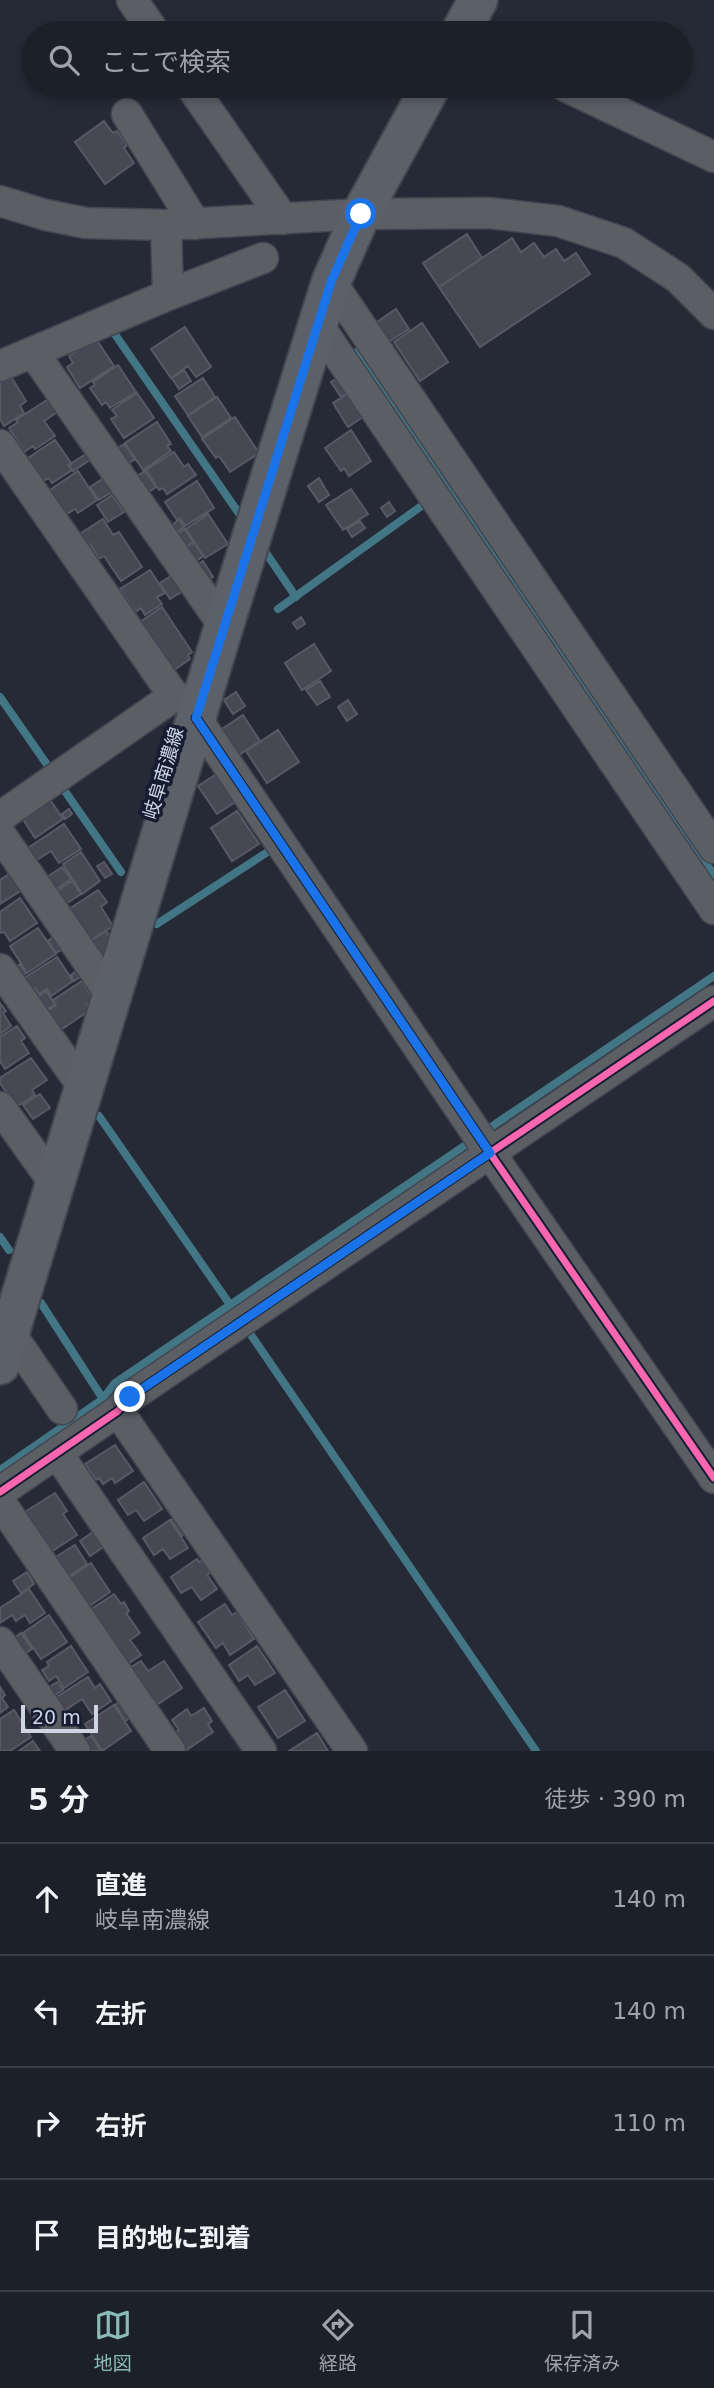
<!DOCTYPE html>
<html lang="ja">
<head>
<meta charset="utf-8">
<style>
	body { margin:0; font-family:"DejaVu Sans","Noto Sans JP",sans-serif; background:#252831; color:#f1f3f6 }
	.scale { position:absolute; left:21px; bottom:18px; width:77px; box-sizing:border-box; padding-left:7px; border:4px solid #d0d5e4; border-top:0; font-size:19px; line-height:24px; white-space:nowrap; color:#d0d5e4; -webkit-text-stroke:5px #161d32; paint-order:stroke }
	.stop { position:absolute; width:21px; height:21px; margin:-16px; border:5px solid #1a73e8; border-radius:50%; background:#fff }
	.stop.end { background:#1a73e8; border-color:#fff; box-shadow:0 2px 7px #0008 }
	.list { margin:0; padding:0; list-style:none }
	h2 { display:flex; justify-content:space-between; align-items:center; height:91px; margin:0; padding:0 28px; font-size:30px }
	h2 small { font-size:23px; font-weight:400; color:#a0a3a8 }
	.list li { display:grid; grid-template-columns:46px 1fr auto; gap:21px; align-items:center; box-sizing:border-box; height:112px; padding:0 28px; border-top:2px solid #3a3e46 }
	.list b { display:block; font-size:26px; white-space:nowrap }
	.list p { margin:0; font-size:23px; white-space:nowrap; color:#a0a3a8 }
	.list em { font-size:23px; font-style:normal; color:#a0a3a8 }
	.icon { flex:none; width:38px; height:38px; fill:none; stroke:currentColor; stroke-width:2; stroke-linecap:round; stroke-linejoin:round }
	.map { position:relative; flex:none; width:714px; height:1751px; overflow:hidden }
	.search { position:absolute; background:#1c2029; box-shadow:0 4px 10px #0003; left:21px; right:21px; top:21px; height:77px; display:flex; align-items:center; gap:18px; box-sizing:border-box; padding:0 24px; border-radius:38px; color:#a0a3a8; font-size:26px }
	.sheet { height:539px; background:#1c2029 }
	nav { display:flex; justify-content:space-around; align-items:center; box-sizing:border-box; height:98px; border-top:2px solid #3a3e46; background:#1c2029; font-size:19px; color:#a0a3a8 }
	nav a { display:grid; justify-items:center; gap:4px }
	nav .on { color:#8bbbb9 }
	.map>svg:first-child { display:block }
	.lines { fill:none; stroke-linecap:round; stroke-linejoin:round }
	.stream { stroke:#427685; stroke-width:8 }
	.building { fill:#484754; stroke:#595965; stroke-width:2 }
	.minor-casing { stroke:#434651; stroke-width:33 }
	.major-casing { stroke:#434651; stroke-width:42 }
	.minor { stroke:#5b5f64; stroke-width:30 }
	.major { stroke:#5c6068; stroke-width:38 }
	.cycleway-casing { stroke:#161d32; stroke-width:11 }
	.cycleway { stroke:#f766af; stroke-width:7 }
	.route { stroke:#1a73e8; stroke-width:9 }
	.labels { text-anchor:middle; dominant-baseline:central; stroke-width:7; stroke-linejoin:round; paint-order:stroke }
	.street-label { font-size:19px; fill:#d0d5e4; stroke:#161d32 }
</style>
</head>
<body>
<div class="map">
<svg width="714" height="1751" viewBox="0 0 714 1751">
	<rect width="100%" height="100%" fill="#262a37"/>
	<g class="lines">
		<path class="stream" d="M112,330L240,515
			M358,351L714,875
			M264,550L296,597
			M278,609L427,502
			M0,697L48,766
			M60,784L121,872
			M157,924L269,851
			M99,1116L233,1309
			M488,1129L714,976
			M0,1237L9,1250
			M41,1303L103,1399
			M249,1332L536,1751
			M0,1470L103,1399L115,1383L473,1140"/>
	</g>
	<path class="building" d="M104,121L113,133L117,131L127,145L124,148L134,163L105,184L75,142Z
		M467,234L482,258L439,287L423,263Z
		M512,238L521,252L534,243L544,257L556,249L564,261L576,253L590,274L480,347L439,287Z
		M396,309L409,329L387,343L374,324Z
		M422,323L448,362L420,381L394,342Z
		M185,327L211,367L196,377L188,366L171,378L151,349Z
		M96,339L114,366L80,388L67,367L73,363L69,356Z
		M118,365L136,392L110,408L106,402L102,405L90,388L95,385L93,382Z
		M184,370L191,381L179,389L172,378Z
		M10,375L26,401L20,406L24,413L4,426L0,419V382Z
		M341,376L350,390L341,397L331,382Z
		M203,378L215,397L188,415L175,396Z
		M351,391L367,414L348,427L333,403Z
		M137,393L154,418L124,438L111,419L117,416L112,410Z
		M217,397L231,418L202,437L188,416Z
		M50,398L59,411L44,421L55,436L35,449L33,446L24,452L9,428L18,422L16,420Z
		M235,417L259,453L230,472L219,456L216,458L202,439Z
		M157,422L171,444L167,446L171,451L143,470L125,443Z
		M351,430L371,461L349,476L344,468L341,471L325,448Z
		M55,440L71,463L68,465L72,470L52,483L49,478L43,481L28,458Z
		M124,444L135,459L123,467L113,451Z
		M89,452L93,458L73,471L69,465Z
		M174,452L184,467L188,464L196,475L167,494L163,488L159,490L146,470Z
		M78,471L97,500L78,513L75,509L67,514L63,509L60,511L47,492Z
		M145,471L156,487L143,496L133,479Z
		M107,476L115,490L99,500L90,487Z
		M319,478L329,495L319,502L308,486Z
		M197,481L214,508L185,526L180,518L177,520L165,502Z
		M351,489L368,514L343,530L326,505Z
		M112,495L124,512L108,522L97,505Z
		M389,502L395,511L387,517L381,508Z
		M208,514L228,544L205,558L186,529Z
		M103,519L113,535L119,532L142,567L121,581L104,556L99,559L90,544L86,547L78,535Z
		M179,520L184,527L172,535L167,528Z
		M360,521L365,528L352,537L347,529Z
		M185,529L193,542L182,549L174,536Z
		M194,543L203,556L195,562L185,548Z
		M203,561L213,577L204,582L194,568Z
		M150,570L165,593L157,597L162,604L145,615L141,608L135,612L120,589Z
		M176,573L186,589L170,599L160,583Z
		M162,607L192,652L188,655L190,659L174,670L172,666L170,667L140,622Z
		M301,617L305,624L297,629L293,623Z
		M314,644L331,671L302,690L285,663Z
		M320,681L330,697L317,705L306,690Z
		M236,692L245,706L233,714L224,700Z
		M348,700L357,714L347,721L338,707Z
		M243,715L260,741L236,757L219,731Z
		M278,730L299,762L267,783L246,751Z
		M218,773L237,801L217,814L198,786Z
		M47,795L63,819L35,838L19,813Z
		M69,809L72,814L65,819L62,814Z
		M237,811L259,844L232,861L211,828Z
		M64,824L81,849L59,863L51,851L37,860L28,848Z
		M81,852L100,881L82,894L63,864Z
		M104,862L112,874L105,878L97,866Z
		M62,867L71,879L52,892L44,879Z
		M14,871L25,888L0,904V880Z
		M72,881L81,894L61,907L53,894Z
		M98,890L107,902L101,907L113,926L87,943L66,911Z
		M20,898L37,923L10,941L4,932L0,933V912Z
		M38,928L56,954L27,973L10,946Z
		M106,931L112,940L108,952L98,959L87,943Z
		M59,933L68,946L56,953L48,941Z
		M57,957L73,981L51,996L47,989L39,994L35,988L29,992L21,980Z
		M20,964L26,973L19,978L13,969Z
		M78,970L82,976L74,981L71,975Z
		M82,981L94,999L86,1004L90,1010L59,1031L46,1012L56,1005L53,1000Z
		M46,991L55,1004L41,1013L33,1000Z
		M0,1003L6,1011L3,1013L11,1026L0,1034Z
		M17,1026L25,1038L21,1041L29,1053L5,1069L0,1061V1037Z
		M31,1058L47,1080L32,1090L35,1095L16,1107L0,1083V1078Z
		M40,1094L50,1108L33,1119L23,1105Z
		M115,1445L133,1471L115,1483L112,1478L103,1484L99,1478L96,1480L85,1464Z
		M144,1482L162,1509L144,1521L136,1510L128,1515L118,1500Z
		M55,1493L67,1511L63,1514L77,1535L46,1555L20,1515Z
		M179,1515L189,1530L182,1536L171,1520Z
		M170,1520L188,1548L170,1559L163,1549L154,1555L143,1538Z
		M93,1532L103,1547L90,1556L80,1541Z
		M75,1545L87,1564L64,1580L51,1560Z
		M197,1559L199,1562L202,1560L210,1573L207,1575L217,1589L201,1600L192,1587L181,1593L171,1577Z
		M91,1563L110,1592L85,1609L66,1580Z
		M27,1572L34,1584L21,1593L13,1581Z
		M29,1589L45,1613L30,1623L25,1615L16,1621L12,1615L0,1623V1608Z
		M114,1594L121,1604L124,1602L129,1611L126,1613L140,1633L130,1640L141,1655L123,1667L87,1612Z
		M225,1604L232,1615L237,1612L254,1639L230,1655L223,1643L216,1648L198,1622Z
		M49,1615L67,1642L41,1659L23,1633Z
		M21,1633L32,1649L21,1656L11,1640Z
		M71,1646L88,1672L64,1688L56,1676L49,1681L42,1670L49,1666L47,1662Z
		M257,1646L275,1673L255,1685L248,1675L239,1681L229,1665Z
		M141,1661L148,1671L164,1661L182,1688L152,1708L126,1670Z
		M88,1677L95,1688L100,1684L111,1701L92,1714L82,1699L64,1711L55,1698Z
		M57,1682L63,1690L51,1697L46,1689Z
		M0,1687L5,1695L2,1698L8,1707L0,1713Z
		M285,1690L305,1721L278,1738L258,1707Z
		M125,1698L136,1714L125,1721L115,1705Z
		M114,1705L131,1731L102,1751L85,1724Z
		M204,1708L212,1721L208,1724L213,1732L185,1751H181L171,1735L179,1730L172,1720L187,1709L191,1716Z
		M14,1710L31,1737L10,1751H0V1719Z
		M317,1733L328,1751H289Z
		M91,1736L101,1751H89L82,1741Z
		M33,1741L40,1751H19Z"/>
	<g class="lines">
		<defs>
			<path id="minor" d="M132,0L155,33
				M191,86L283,219
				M565,86L714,157
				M127,114L195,224
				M0,201L46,215L86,223L166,225L361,214L489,213L558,221L624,243L678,278L714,314
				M331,282L714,848
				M168,295L263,258
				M318,325L714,909
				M33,352L224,626
				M0,366L168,295L166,225
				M0,445L174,696
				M196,718L490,1153L714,1478
				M0,817L174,696L193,702
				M0,834L112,996
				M0,969L84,1088
				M0,1107L55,1184
				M10,1333L62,1409
				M118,1411L352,1751
				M57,1453L261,1751
				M0,1492L118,1411L130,1397L714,1001
				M0,1502L170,1751
				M0,1642L75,1751"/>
			<path id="major" d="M460,33L478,0
				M0,1365L224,626L331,282L361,214L431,86"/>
		</defs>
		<use href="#minor" class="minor-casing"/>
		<use href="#major" class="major-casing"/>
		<use href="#minor" class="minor"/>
		<use href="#major" class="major"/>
		<defs>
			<path id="cycleway" d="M196,718L490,1153L714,1478
				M0,1492L118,1411L130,1397L714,1001"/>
		</defs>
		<use href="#cycleway" class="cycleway-casing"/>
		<use href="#cycleway" class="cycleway"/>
	</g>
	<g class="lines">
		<path class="route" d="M130,1397L490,1153L196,718L331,282L361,214"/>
	</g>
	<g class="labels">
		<g class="street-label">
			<text transform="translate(163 773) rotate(-73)">岐阜南濃線</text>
		</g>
	</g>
</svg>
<div class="scale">20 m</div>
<div class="stop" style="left:361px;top:214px"></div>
<div class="stop end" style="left:130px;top:1397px"></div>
<div class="search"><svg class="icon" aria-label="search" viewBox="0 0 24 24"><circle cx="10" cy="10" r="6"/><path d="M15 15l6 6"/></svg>ここで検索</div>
</div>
<section class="sheet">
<h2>5 分<small>徒歩 · 390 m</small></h2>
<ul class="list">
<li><svg class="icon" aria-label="ahead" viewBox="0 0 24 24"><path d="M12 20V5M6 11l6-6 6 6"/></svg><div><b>直進</b><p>岐阜南濃線</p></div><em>140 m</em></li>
<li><svg class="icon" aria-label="left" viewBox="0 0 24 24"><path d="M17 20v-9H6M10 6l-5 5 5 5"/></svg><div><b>左折</b></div><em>140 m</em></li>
<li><svg class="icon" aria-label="right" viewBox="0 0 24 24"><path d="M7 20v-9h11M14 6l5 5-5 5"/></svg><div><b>右折</b></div><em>110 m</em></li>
<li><svg class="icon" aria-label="arrive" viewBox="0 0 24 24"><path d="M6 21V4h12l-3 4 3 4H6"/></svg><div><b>目的地に到着</b></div></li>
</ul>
</section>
<nav>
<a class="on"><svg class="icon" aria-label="map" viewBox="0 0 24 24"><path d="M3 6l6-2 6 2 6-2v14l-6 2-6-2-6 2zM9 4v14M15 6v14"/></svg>地図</a>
<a><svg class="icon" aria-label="directions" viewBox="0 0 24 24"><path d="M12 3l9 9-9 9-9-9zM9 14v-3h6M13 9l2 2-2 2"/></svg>経路</a>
<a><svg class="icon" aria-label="saved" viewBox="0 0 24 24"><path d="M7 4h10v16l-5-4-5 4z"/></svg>保存済み</a>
</nav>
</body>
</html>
